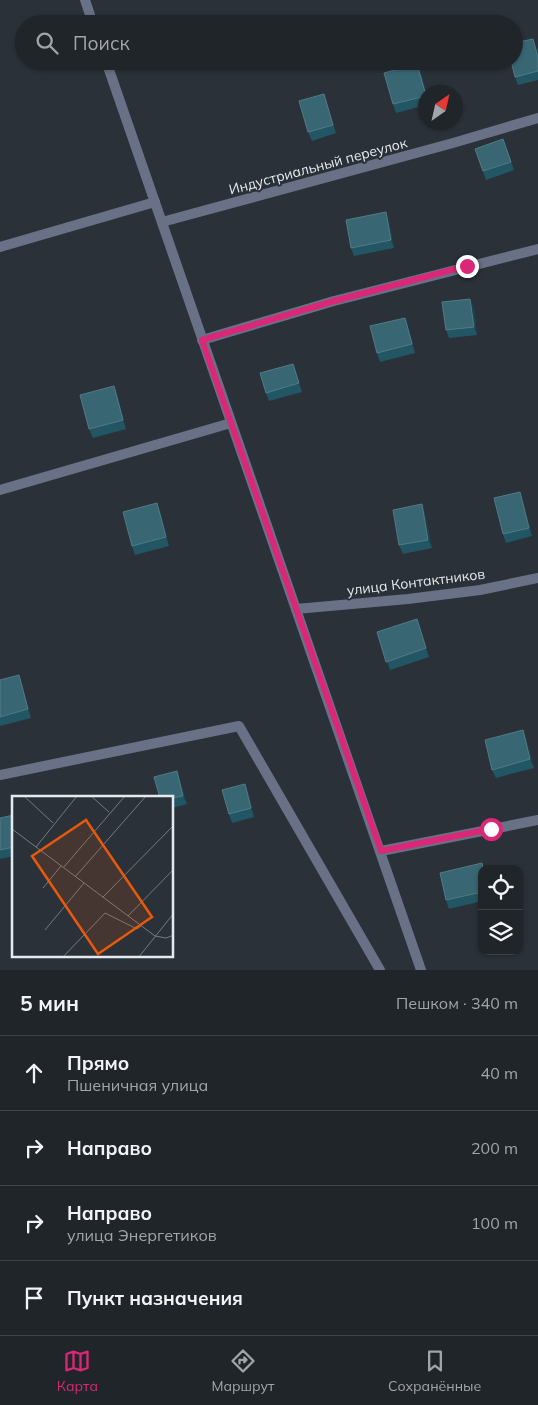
<!DOCTYPE html>
<html lang="ru">
<head>
<meta charset="utf-8">
<style>
	body { margin:0; font-family:Mulish,sans-serif; background:#282d32; color:#f1f3f6 }
	.controls { position:absolute; right:15px; bottom:15px; display:grid; overflow:hidden; border-radius:10px; box-shadow:0 1px 4px #0004 }
	.controls button { width:45px; height:45px; display:grid; place-items:center; padding:0; border:0; border-bottom:1px solid #3d4247; background:#20252a; color:#f1f3f6; font:25px sans-serif }
	.compass { position:absolute; left:418px; top:85px; width:45px; height:45px; border-radius:50%; background:#20252a; box-shadow:0 1px 4px #0004; rotate:34deg }
	.stop { position:absolute; width:15px; height:15px; margin:-11px; border:4px solid #db2777; border-radius:50%; background:#fff }
	.stop.end { background:#db2777; border-color:#fff; box-shadow:0 1px 5px #0008 }
	.list { margin:0; padding:0; list-style:none }
	h2 { display:flex; justify-content:space-between; align-items:center; height:65px; margin:0; padding:0 20px; font-size:21px }
	h2 small { font-size:16px; font-weight:400; color:#a2a5a8 }
	.list li { display:grid; grid-template-columns:32px 1fr auto; gap:15px; align-items:center; box-sizing:border-box; height:75px; padding:0 20px; border-top:1px solid #3d4247 }
	.list b { display:block; font-size:19px; white-space:nowrap }
	.list p { margin:0; font-size:16px; white-space:nowrap; color:#a2a5a8 }
	.list em { font-size:16px; font-style:normal; color:#a2a5a8 }
	.icon { flex:none; width:28px; height:28px; fill:none; stroke:currentColor; stroke-width:2; stroke-linecap:round; stroke-linejoin:round }
	.map { position:relative; flex:none; width:538px; height:970px; overflow:hidden }
	.search { position:absolute; background:#20252a; box-shadow:0 1px 4px #0004; left:15px; right:15px; top:15px; height:55px; display:flex; align-items:center; gap:12px; box-sizing:border-box; padding:0 18px; border-radius:28px; color:#a2a5a8; font-size:19px }
	.sheet { height:365px; background:#20252a }
	nav { display:flex; justify-content:space-around; align-items:center; box-sizing:border-box; height:70px; border-top:1px solid #3d4247; background:#20252a; font-size:14px; color:#a2a5a8 }
	nav a { display:grid; justify-items:center; gap:2px }
	nav .on { color:#db2777 }
	.map>svg:first-child { display:block }
	.lines { fill:none; stroke-linecap:round; stroke-linejoin:round }
	.service { stroke:#697186; stroke-width:10 }
	.minor { stroke:#697186; stroke-width:10 }
	.tertiary { stroke:#697186; stroke-width:10 }
	.wall { fill:#235664 }
	.shaded-wall { fill:#1d414c }
	.building { fill:#386673; stroke:#537b86 }
	.route { stroke:#db2777; stroke-width:6 }
	.labels { text-anchor:middle; dominant-baseline:central; stroke-width:4; stroke-linejoin:round; paint-order:stroke }
	.street-label { font-size:14px; fill:#e5eaee; stroke:#2a3138 }
	.inset-road { fill:none; stroke:#757b81; stroke-width:1 }
	.view { fill:#e8590c; fill-opacity:0.15; stroke:#e8590c; stroke-width:2.5 }
	.inset-edge { fill:none; stroke:#e5eaee; stroke-width:2.5 }
</style>
</head>
<body>
<div class="map">
<svg width="538" height="970" viewBox="0 0 538 970">
	<rect width="100%" height="100%" fill="#2a3138"/>
	<g class="lines">
		<path class="service" d="M0,247L155,202
			M0,490L231,423
			M0,775L239,726L380,970"/>
		<path class="minor" d="M162,222L453,143L538,118
			M202,340L334,301L538,249
			M296,609L408,599L480,590L538,578
			M381,851L538,820"/>
		<path class="tertiary" d="M85,0L93,24
			M106,61L421,970"/>
	</g>
	<path class="wall" d="M533,39L538,54V80L518,85L515,77Z
		M421,73L426,92V105L396,113L393,104Z
		M324,94L336,133L312,141L308,132Z
		M503,139L514,170L486,180L475,149Z
		M386,212L389,221L394,248L354,256L351,248Z
		M474,307L477,335L449,338L446,330Z
		M405,318L408,326L415,353L380,362L377,353Z
		M293,364L302,392L269,401L266,393Z
		M117,394L126,429L93,438L89,429Z
		M523,501L532,536L506,543L503,534Z
		M160,511L169,546L135,555L132,546Z
		M425,513L432,548L403,554L399,545Z
		M417,619L429,657L390,670L377,632Z
		M0,680L22,684L31,718L0,726Z
		M526,738L534,768L496,778L492,770Z
		M177,771L187,804L172,808V798Z
		M248,792L254,817L232,823L229,814Z
		M14,815V856L0,859V818Z
		M482,863L484,869H482V901L449,909L446,900Z"/>
	<path class="shaded-wall" d="M417,64L421,73L426,92Z
		M386,212L389,221L394,248L391,240Z
		M470,299L474,307L477,335L474,327Z
		M405,318L408,326L415,353L412,344Z
		M114,386L117,394L126,429L123,420Z
		M520,492L523,501L532,536L529,528Z
		M157,503L160,511L169,546L166,537Z
		M422,504L425,513L432,548L428,540Z
		M19,675L22,684L31,718L28,709Z
		M523,730L526,738L534,768L530,759Z
		M177,771L180,780L187,804L183,796Z
		M245,784L248,792L254,817L251,808Z"/>
	<path class="building" d="M533,39L538,57V71L515,77L511,61H514V43Z
		M417,64L426,96L393,104L384,73Z
		M324,94L333,125L308,132L299,101Z
		M503,139L511,162L483,171L475,149Z
		M386,212L391,240L351,248L346,220Z
		M470,299L474,327L446,330L442,302Z
		M405,318L412,344L377,353L370,326Z
		M293,364L299,383L266,393L260,373Z
		M114,386L123,420L89,429L80,395Z
		M520,492L529,528L503,534L494,498Z
		M157,503L166,537L132,546L123,512Z
		M422,504L428,540L399,545L393,510Z
		M417,619L426,648L386,662L377,632Z
		M19,675L28,709L0,717V680Z
		M523,730L530,759L492,770L485,740Z
		M177,771L183,796L172,798H160L154,777Z
		M245,784L251,808L229,814L222,790Z
		M14,815V847L0,850V818Z
		M482,863L483,869H482V892L446,900L440,873Z"/>
	<g class="lines">
		<path class="route" d="M467,266L334,301L202,340L381,851L491,829"/>
	</g>
	<g class="labels">
		<g class="street-label">
			<text transform="translate(318 166) rotate(-15)">Индустриальный переулок</text>
			<text transform="translate(416 582) rotate(-7)">улица Контактников</text>
		</g>
	</g>
	<g transform="translate(12 796)">
		<rect width="161" height="161" fill="#2a3138"/>
		<path class="inset-road" d="M12,0L41,27M79,0L97,16M0,33L143,140L154,142L162,139M24,51L65,0M51,72L113,0M63,81L134,0M31,92L49,70M91,101L162,29M116,120L162,73M33,134L72,87M50,162L93,117L125,133L129,130M126,162L162,117"/>
		<path class="view" d="M74,24L140,121L86,158L20,60Z"/>
		<rect width="161" height="161" class="inset-edge"/>
	</g>
</svg>
<div class="controls">
<button><svg class="icon" aria-label="locate" viewBox="0 0 24 24"><circle cx="12" cy="12" r="6"/><path d="M12 2v4M12 18v4M2 12h4M18 12h4"/></svg></button>
<button><svg class="icon" aria-label="layers" viewBox="0 0 24 24"><path d="M12 4l9 5-9 5-9-5zM3 14l9 5 9-5"/></svg></button>
</div>
<svg class="compass" viewBox="-18 -18 36 36"><path d="M0-13l5 13h-10z" fill="#e53935"/><path d="M0 13l5-13h-10z" fill="#a2a5a8"/></svg>
<div class="stop" style="left:491px;top:829px"></div>
<div class="stop end" style="left:467px;top:266px"></div>
<div class="search"><svg class="icon" aria-label="search" viewBox="0 0 24 24"><circle cx="10" cy="10" r="6"/><path d="M15 15l6 6"/></svg>Поиск</div>
</div>
<section class="sheet">
<h2>5 мин<small>Пешком · 340 m</small></h2>
<ul class="list">
<li><svg class="icon" aria-label="ahead" viewBox="0 0 24 24"><path d="M12 20V5M6 11l6-6 6 6"/></svg><div><b>Прямо</b><p>Пшеничная улица</p></div><em>40 m</em></li>
<li><svg class="icon" aria-label="right" viewBox="0 0 24 24"><path d="M7 20v-9h11M14 6l5 5-5 5"/></svg><div><b>Направо</b></div><em>200 m</em></li>
<li><svg class="icon" aria-label="right" viewBox="0 0 24 24"><path d="M7 20v-9h11M14 6l5 5-5 5"/></svg><div><b>Направо</b><p>улица Энергетиков</p></div><em>100 m</em></li>
<li><svg class="icon" aria-label="arrive" viewBox="0 0 24 24"><path d="M6 21V4h12l-3 4 3 4H6"/></svg><div><b>Пункт назначения</b></div></li>
</ul>
</section>
<nav>
<a class="on"><svg class="icon" aria-label="map" viewBox="0 0 24 24"><path d="M3 6l6-2 6 2 6-2v14l-6 2-6-2-6 2zM9 4v14M15 6v14"/></svg>Карта</a>
<a><svg class="icon" aria-label="directions" viewBox="0 0 24 24"><path d="M12 3l9 9-9 9-9-9zM9 14v-3h6M13 9l2 2-2 2"/></svg>Маршрут</a>
<a><svg class="icon" aria-label="saved" viewBox="0 0 24 24"><path d="M7 4h10v16l-5-4-5 4z"/></svg>Сохранённые</a>
</nav>
</body>
</html>
